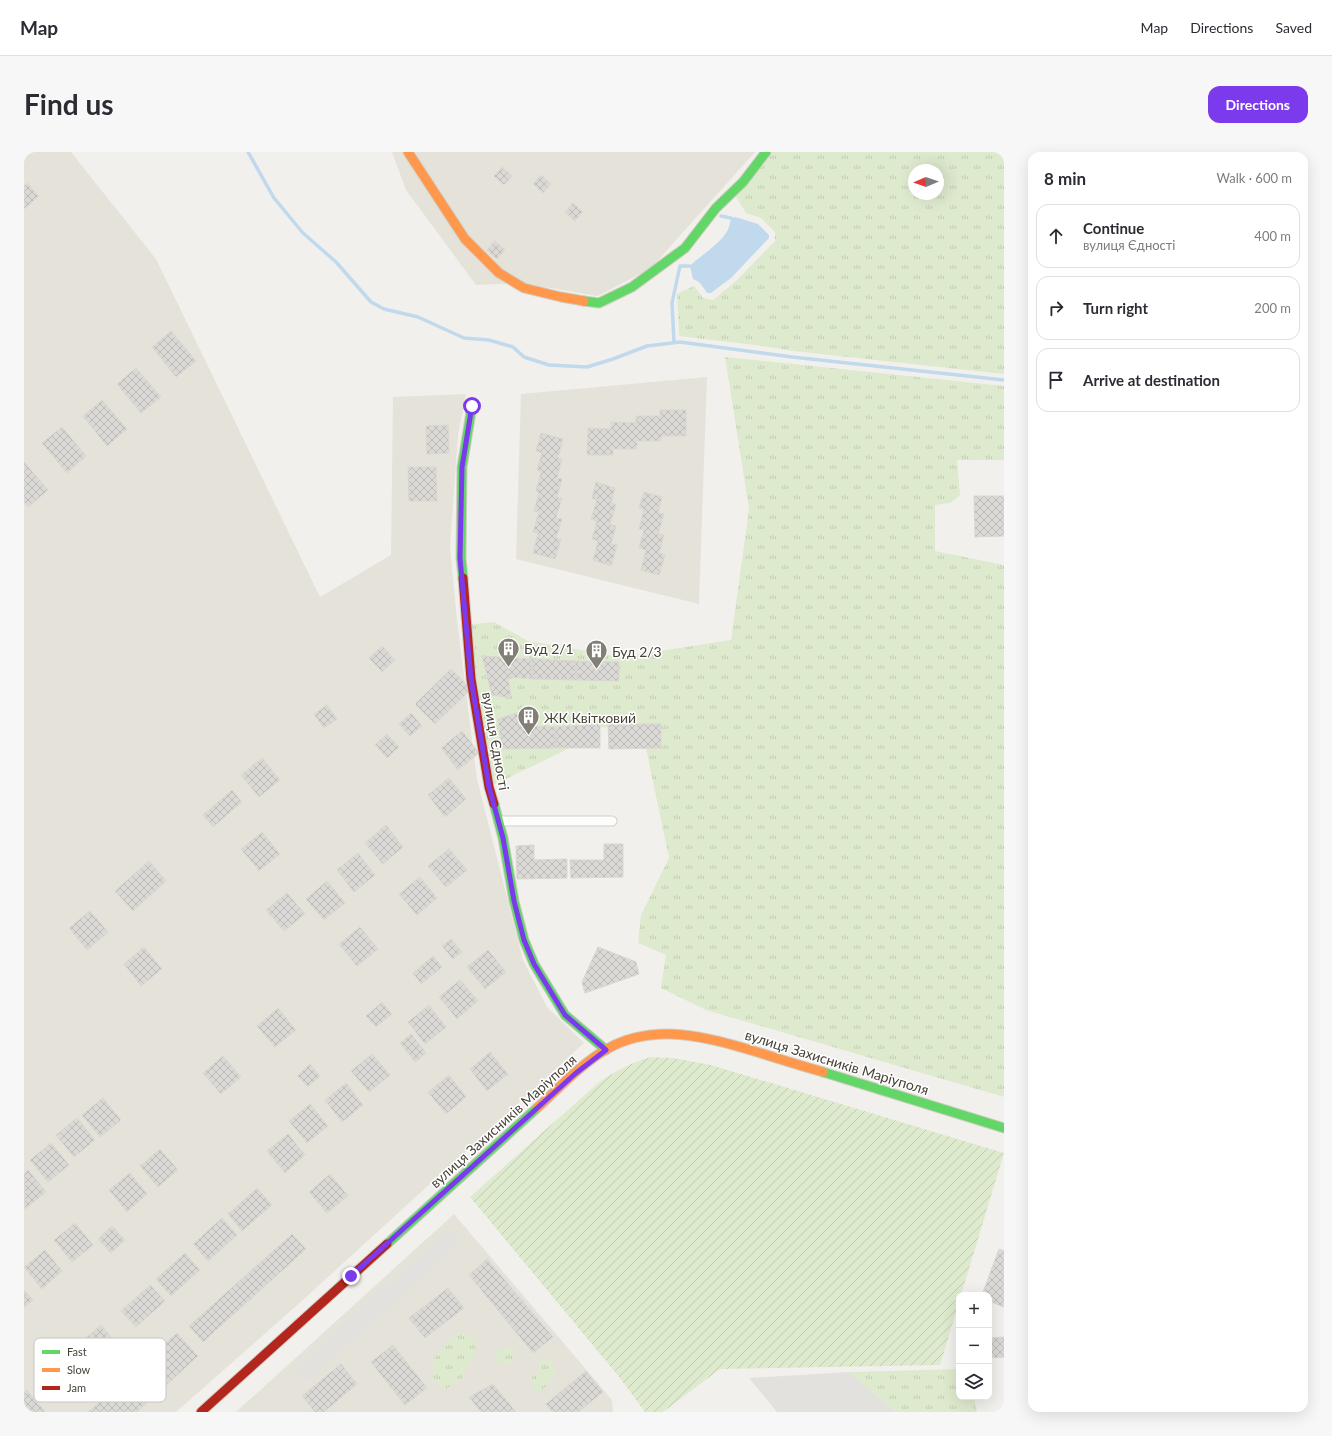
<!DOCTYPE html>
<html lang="en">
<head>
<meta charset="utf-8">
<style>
	body { margin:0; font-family:Lato,sans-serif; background:#f7f7f7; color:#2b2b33 }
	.controls { position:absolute; right:12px; bottom:12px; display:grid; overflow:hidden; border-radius:8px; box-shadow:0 4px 16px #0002 }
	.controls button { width:36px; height:36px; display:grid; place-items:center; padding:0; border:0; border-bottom:1px solid #e1e1e2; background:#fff; color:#2b2b33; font:20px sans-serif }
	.compass { position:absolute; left:884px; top:12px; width:36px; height:36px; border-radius:50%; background:#fff; box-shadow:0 4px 16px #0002; rotate:268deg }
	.stop { position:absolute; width:12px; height:12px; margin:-9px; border:3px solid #7c3aed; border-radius:50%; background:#fff }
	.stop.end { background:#7c3aed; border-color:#fff; box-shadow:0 1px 4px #0008 }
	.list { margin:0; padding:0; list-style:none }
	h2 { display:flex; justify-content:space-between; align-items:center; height:52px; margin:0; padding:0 16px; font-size:17px }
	h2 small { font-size:13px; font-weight:400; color:#7c7c81 }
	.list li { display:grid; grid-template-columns:26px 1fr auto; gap:12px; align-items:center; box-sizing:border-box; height:64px; margin:0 8px 8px; padding:0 8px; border:1px solid #e1e1e2; border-radius:12px }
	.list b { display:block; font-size:15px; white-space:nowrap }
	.list p { margin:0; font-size:13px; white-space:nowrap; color:#7c7c81 }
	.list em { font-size:13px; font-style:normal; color:#7c7c81 }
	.icon { flex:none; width:22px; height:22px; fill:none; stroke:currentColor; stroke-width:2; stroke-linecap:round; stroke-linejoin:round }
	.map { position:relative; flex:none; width:980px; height:1260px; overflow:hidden; border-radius:12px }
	header { display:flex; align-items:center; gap:24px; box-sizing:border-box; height:56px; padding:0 20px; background:#fff; border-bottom:1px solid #e1e1e2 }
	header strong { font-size:19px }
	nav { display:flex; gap:22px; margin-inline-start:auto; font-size:14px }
	.intro { display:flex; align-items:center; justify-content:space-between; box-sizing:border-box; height:96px; padding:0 24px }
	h1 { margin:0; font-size:28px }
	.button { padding:10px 18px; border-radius:12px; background:#7c3aed; color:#fff; font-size:14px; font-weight:700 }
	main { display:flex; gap:24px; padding:0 24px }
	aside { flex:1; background:#fff; border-radius:12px; box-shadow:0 4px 16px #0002 }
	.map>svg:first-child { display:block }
	.residential { fill:#e5e2da }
	.grass { fill:url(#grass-tufts); fill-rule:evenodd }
	.garden { fill:url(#garden-furrows) }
	.parking { fill:#e3e1dd }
	.water { fill:#c0d9ec }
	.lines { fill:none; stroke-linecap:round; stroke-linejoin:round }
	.stream { stroke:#c0d9ec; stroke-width:3.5 }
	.building { fill:url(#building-cross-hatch); stroke:#dad7d2 }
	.street-casing { stroke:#d0ceca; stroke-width:11 }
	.fast-casing { stroke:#d0cdc3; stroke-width:11 }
	.slow-casing { stroke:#d0cdc3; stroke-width:11 }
	.jam-casing { stroke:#d0cdc3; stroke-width:11 }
	.street { stroke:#fdfdfc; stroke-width:9 }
	.fast { stroke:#63d668; stroke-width:9 }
	.slow { stroke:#ff974d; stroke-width:9 }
	.jam { stroke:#b3261e; stroke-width:9 }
	.route { stroke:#7c3aed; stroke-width:5 }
	.labels { text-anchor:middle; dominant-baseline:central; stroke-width:3; stroke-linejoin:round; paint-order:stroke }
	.poi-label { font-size:14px; fill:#474238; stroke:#fff; text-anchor:start }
	.street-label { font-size:14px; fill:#474238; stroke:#fff }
	.key { fill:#fff; stroke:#c8c6c3; stroke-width:1 }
	.key-label { font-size:11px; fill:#474238 }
</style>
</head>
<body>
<header>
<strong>Map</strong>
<nav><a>Map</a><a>Directions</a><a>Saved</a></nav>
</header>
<div class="intro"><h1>Find us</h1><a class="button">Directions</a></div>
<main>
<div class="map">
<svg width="980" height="1260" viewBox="0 0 980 1260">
	<defs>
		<pattern id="grass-tufts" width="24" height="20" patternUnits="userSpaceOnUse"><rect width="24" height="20" fill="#deeace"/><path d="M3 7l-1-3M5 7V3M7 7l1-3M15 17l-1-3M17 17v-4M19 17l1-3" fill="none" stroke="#c0cab2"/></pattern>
		<pattern id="garden-furrows" width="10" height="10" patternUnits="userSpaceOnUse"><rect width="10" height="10" fill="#deeace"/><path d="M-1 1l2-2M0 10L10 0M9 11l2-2" fill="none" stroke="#c0cab2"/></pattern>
		<pattern id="building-cross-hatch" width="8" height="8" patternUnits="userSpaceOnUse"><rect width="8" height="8" fill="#dbd9d5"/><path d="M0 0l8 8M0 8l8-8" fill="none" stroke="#bdbbb8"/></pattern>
	</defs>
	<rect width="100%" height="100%" fill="#f2f0ec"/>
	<path class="residential" d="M0,0H47L132,107L296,445L367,403L369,245L442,242L434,283L426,395L433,468L453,627L499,808L523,855L560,891L280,1147L152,1260H0Z
		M368,0H731L627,116L574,144L497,131L452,133L382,38Z
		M683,225L675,452L492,407L497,242Z
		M430,1062L588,1248L589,1260H212Z"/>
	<path class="grass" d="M748,0H980V222L769,199L739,194L655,184L653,142L670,134L679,146L689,148L711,130L751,89V80L737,66L722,61L712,45ZM890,18H914V42H890Z
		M701,205L980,234V308H933L936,343L926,351L911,353V399L980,413V945L682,858L637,836L642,803L614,791L617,763L645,706L618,577L573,575L540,599L465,635L441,473L470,470L504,489L597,505L707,488L725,357Z
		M445,1181L453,1191L448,1206L438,1226L422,1237L411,1230L408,1219L411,1204L420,1196L430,1183Z
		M472 1204a9 9 0 1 1 18 0a9 9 0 1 1-18 0Z
		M521,1204C529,1210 531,1214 531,1224L525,1225V1231L518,1238L509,1239L508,1225L515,1218V1209Z
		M935,1217V1245H950L953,1260H872L825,1220Z"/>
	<path class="garden" d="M627,905L649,906L687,913L980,1001L937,1143H935V1150L916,1213L696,1217L639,1260H621L596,1226L446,1045L573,932C591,919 606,911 627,905Z"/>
	<path class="parking" d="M424,1078L436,1091L282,1230L271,1217Z
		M825,1220L872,1260H753L725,1226Z"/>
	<path class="water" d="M711,65L734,72L745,83V86L707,126L687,141H683C679,135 676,129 669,127L666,114C677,103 692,95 702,81C705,77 706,71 707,66Z"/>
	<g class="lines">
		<path class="stream" d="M224,0L250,46L279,81L312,110L347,150L360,157L394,165L440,186L465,188L489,195L500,205L525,213L563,215L589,207L623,194L656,190L768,205L980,228
			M697,64L707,66
			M650,190L648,151L656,114H666"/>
	</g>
	<path class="building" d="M478,15L488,24L480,33L470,24Z
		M517,23L527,32L519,41L509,32Z
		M3,31L15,44L0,57V34Z
		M549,51L559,60L551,69L541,60Z
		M471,89L481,98L473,107L463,98Z
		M147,179L172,209L152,225L128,195Z
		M112,216L137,245L117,261L93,232Z
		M78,248L103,277L83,294L59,264Z
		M636,258H662V284H637V289H613V297H589V303H563L564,276L587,277V270L612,271V264H636Z
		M424,273L425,301L403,302L402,274Z
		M38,275L62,304L43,321L18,291Z
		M517,281L539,287L534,306L538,307L533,326L538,327L533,345L538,346L532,366L538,367L532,386L537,387L531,407L509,401L514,381L509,380L515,360L510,359L515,340L512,339L517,320L513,318L518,301L512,299Z
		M0,310L24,338L4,355L0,350Z
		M384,315H412L413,349H385Z
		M572,330L591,336L587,351L592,353L586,372L592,374L587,392L593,393L587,414L569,408L574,389L568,387L573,369L567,367L573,348L568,346Z
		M620,340L638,345L634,361L640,362L634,382L640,383L635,401L641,403L635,423L617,418L622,398L615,396L620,378L615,377L620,357L615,356Z
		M950,344H980V384L951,385Z
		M358,494L371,508L358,520L345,506Z
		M458,504L507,507L509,527L484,525L487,546L468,543Z
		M507,507L551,509L553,528L509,527Z
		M551,509L595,510V529L553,528Z
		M427,517L447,537L411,572L391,552Z
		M303,553L313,567L300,576L290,562Z
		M387,561L398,574L386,584L375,572Z
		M493,561L495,574L531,575L532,596L478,597L474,567Z
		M576,572V596H532L531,575Z
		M584,572H637V596L585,597Z
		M438,579L455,601L434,618L417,596Z
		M363,582L375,595L363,606L351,593Z
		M238,606L256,628L235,645L217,623Z
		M425,626L442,647L421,665L404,643Z
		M208,638L218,650L189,675L179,663Z
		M362,673L379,695L359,712L341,691Z
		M238,680L256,702L235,719L217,697Z
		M580,692H599V725L547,726L546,708H580Z
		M510,693V708L543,707V726L493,727L492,694Z
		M425,697L443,718L422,735L404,714Z
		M334,701L351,723L330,740L313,718Z
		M125,709L142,729L109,759L91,739Z
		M396,725L413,746L393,763L375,742Z
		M303,729L321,751L300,768L282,747Z
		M263,741L281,762L260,779L242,758Z
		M66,759L84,780L63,798L45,776Z
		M336,775L354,797L333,814L315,792Z
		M427,787L438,800L429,807L418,794Z
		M120,795L138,817L117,834L100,812Z
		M574,795L612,810L615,822L561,841L558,830Z
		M464,798L482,820L461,837L443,815Z
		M409,804L418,815L397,832L389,821Z
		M436,828L454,849L433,867L415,845Z
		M358,850L368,862L352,875L342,864Z
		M405,853L422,875L401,892L384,870Z
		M254,856L272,878L251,895L233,874Z
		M387,882L402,901L391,910L376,891Z
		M466,900L484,922L463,939L446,917Z
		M348,902L366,923L345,940L327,919Z
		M199,904L217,925L197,942L179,921Z
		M286,912L296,924L284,935L273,924Z
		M425,923L442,945L422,962L404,940Z
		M322,931L339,953L318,970L301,948Z
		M79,946L97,968L76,985L58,963Z
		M286,952L304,974L283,991L265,969Z
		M53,966L71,988L50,1005L32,983Z
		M264,982L281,1003L261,1021L243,999Z
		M27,991L45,1013L24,1030L6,1008Z
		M136,997L154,1018L134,1035L116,1014Z
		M4,1018L22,1040L1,1057L0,1022Z
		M106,1021L123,1042L103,1060L85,1038Z
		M306,1022L324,1044L303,1061L285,1040Z
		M233,1036L248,1053L218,1079L204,1062Z
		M198,1066L213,1083L184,1109L169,1092Z
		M51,1071L69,1093L48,1110L30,1088Z
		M88,1074L101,1088L87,1101L74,1087Z
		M268,1082L282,1097L179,1190L165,1174Z
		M975,1097L980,1099V1155L965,1149V1143H958Z
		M21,1098L38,1119L18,1137L0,1115Z
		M161,1101L176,1118L147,1144L132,1127Z
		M463,1107L529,1185L509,1201L445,1123Z
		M126,1133L141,1149L112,1175L97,1159Z
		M424,1136L440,1156L401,1186L385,1166Z
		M0,1138L9,1148L0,1155Z
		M77,1173L95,1195L74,1212L56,1191Z
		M153,1181L174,1204L113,1260H64Z
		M980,1185V1205L965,1206V1186Z
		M369,1193L403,1236L381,1253L347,1210Z
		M317,1212L333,1232L300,1260H291L278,1244Z
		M562,1219L579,1240L554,1260H528L522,1252Z
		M469,1232L492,1260H457L445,1245Z
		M3,1238L21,1260H0V1241Z"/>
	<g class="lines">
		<defs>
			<path id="street" d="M475,669H588"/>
			<path id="fast" d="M560,149L575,151L608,135L661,96L692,56L719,30L742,0
				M439,426L437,406L438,315L448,254
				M470,652L479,686L490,749L500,788L510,812L541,863L582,898
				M799,920L980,976
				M363,1092L513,956"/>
			<path id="slow" d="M384,0L441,87L475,121L500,136L537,145L560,149
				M513,956C534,937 558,911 583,897C631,870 683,885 733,900C755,907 777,914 799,920"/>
			<path id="jam" d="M439,426L447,527L465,635L470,652
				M177,1260L363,1092"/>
		</defs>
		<use href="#street" class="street-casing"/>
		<use href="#fast" class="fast-casing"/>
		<use href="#slow" class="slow-casing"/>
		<use href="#jam" class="jam-casing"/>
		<use href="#street" class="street"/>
		<use href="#fast" class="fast"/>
		<use href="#slow" class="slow"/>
		<use href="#jam" class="jam"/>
	</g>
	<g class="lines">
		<path class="route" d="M327,1124L552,921L582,898L541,863L510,812L500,788L490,749L479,686L465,635L447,527L436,406L438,315L448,254"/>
	</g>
	<defs>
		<symbol id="building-pin" viewBox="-11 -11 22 30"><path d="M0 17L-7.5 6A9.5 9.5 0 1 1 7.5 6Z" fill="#837f77" stroke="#fff"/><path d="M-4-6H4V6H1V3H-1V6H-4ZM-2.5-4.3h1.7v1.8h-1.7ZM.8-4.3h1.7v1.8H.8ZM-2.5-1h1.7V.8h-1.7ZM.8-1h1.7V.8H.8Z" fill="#fff"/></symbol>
	</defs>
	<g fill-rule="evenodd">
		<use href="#building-pin" x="472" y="484" width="25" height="34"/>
		<use href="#building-pin" x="560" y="486" width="25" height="34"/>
		<use href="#building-pin" x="492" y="552" width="25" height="34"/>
	</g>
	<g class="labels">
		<g class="poi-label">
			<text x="500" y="496">Буд 2/1</text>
			<text x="588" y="499">Буд 2/3</text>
			<text x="520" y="565">ЖК Квітковий</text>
		</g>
		<g class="street-label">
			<text transform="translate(472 589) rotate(80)">вулиця Єдності</text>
			<text transform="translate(813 910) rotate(17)">вулиця Захисників Маріуполя</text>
			<text transform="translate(479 969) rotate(-42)">вулиця Захисників Маріуполя</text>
		</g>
	</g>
	<rect x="10" y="1186" width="132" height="64" rx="6" class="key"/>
	<rect x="18" y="1198" width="18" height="4" fill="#63d668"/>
	<rect x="18" y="1216" width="18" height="4" fill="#ff974d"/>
	<rect x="18" y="1234" width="18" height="4" fill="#b3261e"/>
	<g class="key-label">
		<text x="43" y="1204">Fast</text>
		<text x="43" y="1222">Slow</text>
		<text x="43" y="1240">Jam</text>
	</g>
</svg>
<div class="controls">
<button>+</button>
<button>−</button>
<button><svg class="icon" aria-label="layers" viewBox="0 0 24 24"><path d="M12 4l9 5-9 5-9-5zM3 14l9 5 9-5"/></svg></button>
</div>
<svg class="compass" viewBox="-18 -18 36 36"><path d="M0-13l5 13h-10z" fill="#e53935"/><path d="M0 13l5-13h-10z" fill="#7c7c81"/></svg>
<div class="stop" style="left:448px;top:254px"></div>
<div class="stop end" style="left:327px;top:1124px"></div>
</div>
<aside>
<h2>8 min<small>Walk · 600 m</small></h2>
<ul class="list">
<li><svg class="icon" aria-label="ahead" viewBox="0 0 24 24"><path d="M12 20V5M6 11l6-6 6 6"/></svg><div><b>Continue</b><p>вулиця Єдності</p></div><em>400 m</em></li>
<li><svg class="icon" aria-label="right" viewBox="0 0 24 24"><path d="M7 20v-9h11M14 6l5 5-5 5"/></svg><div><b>Turn right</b></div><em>200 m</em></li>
<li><svg class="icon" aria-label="arrive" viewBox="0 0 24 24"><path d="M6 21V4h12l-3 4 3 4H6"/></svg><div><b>Arrive at destination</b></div></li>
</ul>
</aside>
</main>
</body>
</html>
